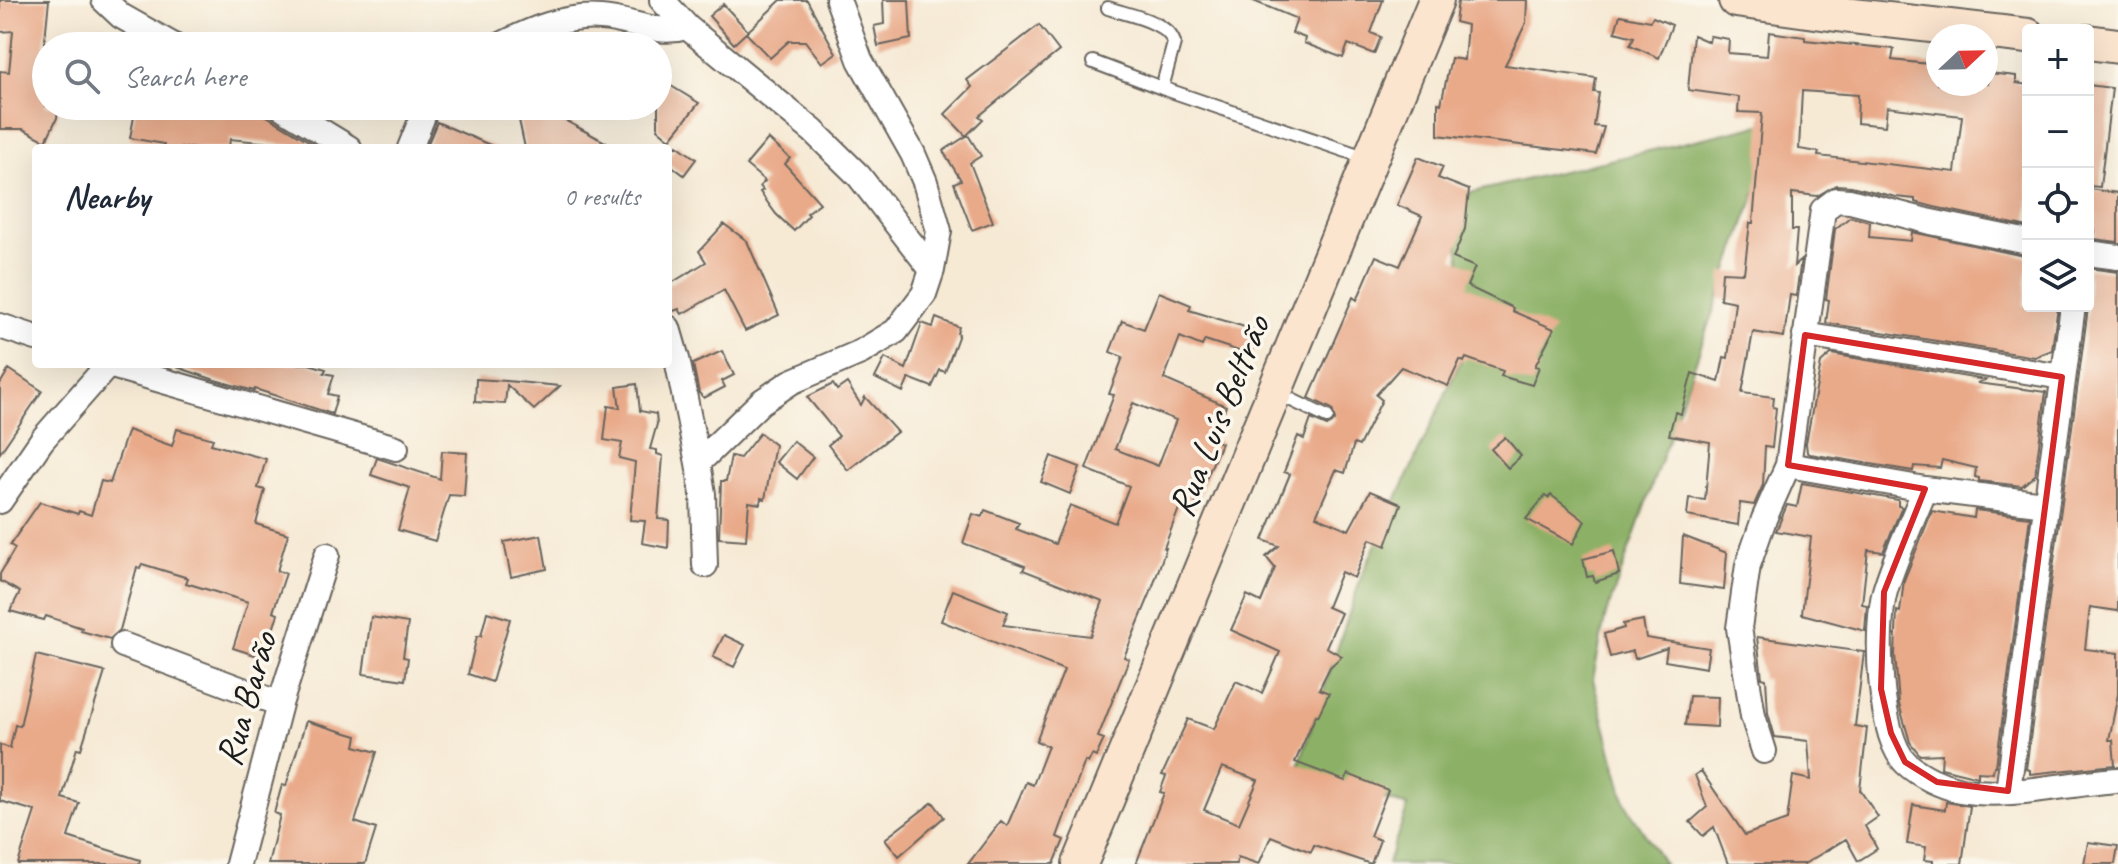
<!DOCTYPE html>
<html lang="en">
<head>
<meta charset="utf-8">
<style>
	body { margin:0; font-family:Caveat,sans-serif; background:#f6f6f7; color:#1f2937 }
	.controls { position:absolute; right:24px; top:24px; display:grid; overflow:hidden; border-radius:8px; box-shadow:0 8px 32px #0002 }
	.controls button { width:72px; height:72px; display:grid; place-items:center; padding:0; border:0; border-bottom:2px solid #e0e1e3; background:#fff; color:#1f2937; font:40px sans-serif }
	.compass { position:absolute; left:1926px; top:24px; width:72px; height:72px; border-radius:50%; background:#fff; box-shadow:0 8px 32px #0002; rotate:68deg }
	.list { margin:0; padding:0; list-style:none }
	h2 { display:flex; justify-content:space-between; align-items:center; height:104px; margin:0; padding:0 32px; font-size:34px }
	h2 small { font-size:26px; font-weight:400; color:#747a83 }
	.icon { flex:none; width:44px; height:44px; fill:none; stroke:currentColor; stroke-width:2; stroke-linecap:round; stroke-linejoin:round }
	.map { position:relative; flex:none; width:2118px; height:864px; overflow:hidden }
	.search { position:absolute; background:#fff; box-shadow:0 8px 32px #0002; left:32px; top:32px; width:640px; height:88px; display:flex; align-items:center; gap:20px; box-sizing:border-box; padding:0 28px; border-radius:44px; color:#747a83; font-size:30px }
	.panel { position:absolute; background:#fff; box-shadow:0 8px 32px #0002; left:32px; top:144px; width:640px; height:224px; border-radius:8px }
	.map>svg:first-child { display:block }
	.forest { fill:#8cb066; stroke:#546641; stroke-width:2 }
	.building { fill:#e9aa8a; fill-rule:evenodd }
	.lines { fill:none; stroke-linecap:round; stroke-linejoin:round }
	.lane-casing { stroke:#68645d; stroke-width:16 }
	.street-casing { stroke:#68645d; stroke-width:28 }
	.secondary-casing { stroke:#68645d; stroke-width:38 }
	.lane { stroke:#fff; stroke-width:12 }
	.street { stroke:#fff; stroke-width:24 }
	.secondary { stroke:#fce5cf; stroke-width:34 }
	.marked { fill:none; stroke:#d62828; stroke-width:6; stroke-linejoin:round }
	.labels { text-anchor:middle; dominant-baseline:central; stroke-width:7; stroke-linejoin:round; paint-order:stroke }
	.street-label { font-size:38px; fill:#1c1c1c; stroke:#fbf7ec }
</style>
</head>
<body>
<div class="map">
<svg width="2118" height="864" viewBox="0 0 2118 864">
	<rect width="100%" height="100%" fill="#fbf7ec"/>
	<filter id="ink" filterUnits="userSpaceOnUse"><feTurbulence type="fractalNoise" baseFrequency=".0125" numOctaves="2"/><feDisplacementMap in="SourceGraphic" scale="16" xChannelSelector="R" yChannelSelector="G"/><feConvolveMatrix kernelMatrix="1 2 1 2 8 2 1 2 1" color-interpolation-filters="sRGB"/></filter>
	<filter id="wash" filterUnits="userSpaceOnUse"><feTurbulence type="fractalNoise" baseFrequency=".006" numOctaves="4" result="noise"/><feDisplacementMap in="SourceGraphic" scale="32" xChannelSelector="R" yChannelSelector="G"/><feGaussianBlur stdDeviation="1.8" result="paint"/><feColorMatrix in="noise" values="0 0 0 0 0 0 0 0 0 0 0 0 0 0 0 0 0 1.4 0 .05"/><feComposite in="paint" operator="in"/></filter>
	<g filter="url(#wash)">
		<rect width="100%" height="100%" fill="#f6ead5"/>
		<path class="forest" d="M1781,120L1605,618L1593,679L1625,803L1664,864H1387L1408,806L1296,774L1362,574L1470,341L1452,197Z"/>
		<g id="blocks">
			<path class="building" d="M0,0H49L42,69H46V106H59L57,118L46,141L23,129H0V71L9,72L13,31L0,32Z
				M781,0H807L836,53L822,63L805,41H789L770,58L746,33Z
				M883,0H909L911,39L878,46L874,26L884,24Z
				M1251,0H1383L1371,33L1381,37L1374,54L1348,44L1343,58L1304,43L1305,38L1292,33L1297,19Z
				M1472,0H1527L1526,23L1505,65L1596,78L1594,92L1599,93L1594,126L1604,127L1596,154L1438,135V103L1441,104L1451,58L1464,60L1467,25L1455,22L1458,1L1472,2Z
				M723,4L748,31L734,44L709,16Z
				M1620,15L1650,21L1653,17L1672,25L1659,58L1630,45L1634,37L1615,32Z
				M1039,25L1059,51L979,116L983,119L966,136L945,114L972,87L967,80Z
				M1769,32L1805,37V40L1894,49L1892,60L1938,65V84H1988L1989,73L2016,76V83L2028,85V227L1934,207L1915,202V199L1896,197L1851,186L1836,185L1817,196L1792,193V230H1797L1794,266L1801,260L1796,296L1790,295L1784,337L1753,332L1742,393L1774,397L1773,407L1776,408L1772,448L1765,447L1763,485L1754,505L1740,503L1738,525L1687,516L1689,498L1705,500L1710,442L1669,435L1675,412L1681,414L1692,373L1719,382L1724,357L1728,358L1735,302L1720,299L1722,272L1744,273L1750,223H1753L1762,113L1738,112L1739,97L1688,90L1693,35L1709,42L1710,36L1729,39L1728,53L1767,56ZM1802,91L1858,95L1857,123L1885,126L1887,107L1962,116L1955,172L1818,156L1819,152L1799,149Z
				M658,78L699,103L670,139L658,129Z
				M2088,85L2112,88L2100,187L2088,186Z
				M136,106L170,109L171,106H250L320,148L230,139L229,148H163L164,144L130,138Z
				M516,106H547L548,111L616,148H525Z
				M437,122L439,123L497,148H426Z
				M968,135L981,156L970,163L993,222L972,230L954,183L961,180L943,151Z
				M768,139L790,158L785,164L820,203L807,213L809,215L794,231L776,214L760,192L763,190L760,186L765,181L746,165Z
				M677,145L696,159L684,175L668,163V157Z
				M1418,157L1443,167L1438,178L1469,190L1465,229L1453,258L1475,267L1467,286L1513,308L1512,311L1554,329L1535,366L1539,367L1532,385L1501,376L1503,371L1466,358L1464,362L1460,360L1448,386L1401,367L1376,395L1382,400L1359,446L1354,444L1345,473L1336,470L1316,516L1349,530L1370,491L1401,504L1386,546L1370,539L1354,578L1341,572L1327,607L1341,613L1326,647L1342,656L1330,667L1319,689L1329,693L1318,716L1316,715L1295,762L1345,781L1348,774L1388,790L1370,836L1380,840L1371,864L1314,845L1311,852L1271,836L1259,864L1238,857L1236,864H1136L1164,793L1160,792L1166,776L1162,775L1188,719L1214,729L1236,681L1262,693L1280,652L1231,630L1247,595L1261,602L1275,568L1266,557L1279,546L1263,540L1290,474L1284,472L1298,436L1304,439L1311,419L1327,426L1335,420L1332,409L1309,398L1353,297L1357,300L1376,256L1400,266L1422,216L1397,205ZM1222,767L1258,780L1239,824L1204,810Z
				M2088,189L2118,193V242L2094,239L2095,230L2088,229Z
				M1850,217L1870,222L1869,237L1911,241L1912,232L2028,257L2024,306H2058L2052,350L2035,357L1826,323L1829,300L1826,299L1835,229Z
				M724,224L747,241L779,315L745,331L724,290L682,314L679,309L668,313V285L706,262L699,251Z
				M2088,268L2118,272V611L2090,607L2085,649L2118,653V694L2109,740H2113L2115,765L2030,774V770L2026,769L2088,308Z
				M1159,292L1191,305L1189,310L1258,331L1251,355L1205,340L1202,346L1180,337L1164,379L1226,406L1213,440L1221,443L1193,511L1180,506L1164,548H1166L1151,592L1124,657L1129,659L1098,737L1104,739L1096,757L1092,755L1088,763L1085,761L1057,837L1064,840L1054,864H968L1001,821L1007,826L1026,782L1033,785L1048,746L1036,741L1064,670L941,621L953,590L1008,612L1003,625L1090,636L1103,601L1023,570L1025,566L963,543L973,514L982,517L985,510L1019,523L1016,529L1055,544L1070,505L1115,523L1129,486L1086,469L1114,395L1109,394L1123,357L1110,352L1122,321L1144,329ZM1133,403L1176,420L1158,466L1115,449Z
				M936,318L959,327L957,333L959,334L945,372L940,370L932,387L909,378L903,392L875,378L885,358L906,369L922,323L933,327Z
				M722,351L734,375L722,381L725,387L704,398L699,393L693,364Z
				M1831,354L1985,380L1977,383L2046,392L2035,475L2022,486L1979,481V478L1975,477L1976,468L1942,460L1940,468L1914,466L1913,471L1810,454L1807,452L1806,443L1821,363Z
				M178,364H309L326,369L324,373L334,375L328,394L337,396L332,414L255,389L254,391L215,380L177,367Z
				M9,369L42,391L0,453V384Z
				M476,379L507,381L560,386L534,410L507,385L505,404L475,402Z
				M847,383L861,405L865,397L897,432L848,470L828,445L839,436L807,397L833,384L837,390Z
				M637,384L640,411L656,414L657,424L650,449L657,450V454L663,456L658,519L669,520L668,548L642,543L645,521L630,520L635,462L619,458L622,443L604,440L608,406L620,408L617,387Z
				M177,429L213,439L211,444L266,459L258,488L265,490L256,524L288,534L277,571L286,573L273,612L278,614L264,658L233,648L248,602L186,583L188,578L142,564L140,568L137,567L120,630L110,639L81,631L82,628L46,616L44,620L10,611L20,592L0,581V574L15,548L10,545L40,502L78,514L79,511L91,515L101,481L110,483L128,430L172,446Z
				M760,433L775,445L765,499L761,498L760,504L749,502L746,540L719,538L721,481H726L731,456L740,458Z
				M1505,437L1521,456L1508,468L1491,449Z
				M793,441L813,457L797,479L776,462Z
				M442,451L467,453L464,496L449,495L435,541L398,530L410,488L371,475L377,458L440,479Z
				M1051,456L1080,467L1070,494L1041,482Z
				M1802,483L1898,500V506L1902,507L1883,552L1868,550L1862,604L1867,605L1865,631L1802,614L1811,537L1776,531L1787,505L1797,507Z
				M1551,495L1585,521L1573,544L1526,519L1545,496L1548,498Z
				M1975,510L2030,517L1996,766H1994L1993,773L1978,772V777L1941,768L1942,754L1920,755L1910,742L1899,704L1895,654L1897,611L1900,612L1904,580L1932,511L1974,518Z
				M541,535L547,569L511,577L504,542Z
				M1683,536L1727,553L1724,590L1680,584Z
				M1614,551L1619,574L1595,582L1593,576L1587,577L1583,559Z
				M487,612L510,619L492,682L468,674L477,636H481Z
				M371,617L408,623L403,657L408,658L405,680L363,674Z
				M1643,620L1646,638L1709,648L1706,668L1665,661L1667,648L1635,659L1633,651L1610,657L1604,634L1624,628L1623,624Z
				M724,635L745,645L734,667L713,657Z
				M1757,637L1864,652L1855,726L1867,728L1860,790L1878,817L1865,826L1877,849L1858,861L1846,839L1804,864H1728L1714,827L1703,836L1690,822L1707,807L1695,775L1701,771L1745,835L1787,820L1793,776L1811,780L1808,741L1775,737L1768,713L1766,679L1762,678Z
				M36,655L105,672L81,749L77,748L62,798L79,803L68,837L140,860L139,864H18L35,811L0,801V745L10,748L15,725L20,726Z
				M1689,696L1718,697L1717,727L1685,725Z
				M306,721L357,736L355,746L377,752L355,822L376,829L365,864H268L280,815L274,813L282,785L286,786Z
				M933,802L944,817L899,856L885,839Z
				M1946,802L1970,806L1962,864H1933V861L1924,860L1926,847L1907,844L1913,805L1945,810Z
				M2088,842L2118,846L2115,864H2084Z"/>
		</g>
	</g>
	<g filter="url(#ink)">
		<use href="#blocks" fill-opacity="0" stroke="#68645d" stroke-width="2"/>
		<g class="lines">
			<defs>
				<path id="lane" d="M1108,8C1128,15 1168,21 1174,43L1162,88L1367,158
					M1093,62L1162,88
					M1277,393L1327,417"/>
				<path id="street" d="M104,0L121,16L174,46
					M662,0L687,27L813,131L859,176L932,270
					M499,46C530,30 565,15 601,18C632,20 656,36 687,27
					M280,106L349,148
					M410,148L427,106
					M2088,253L2118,257
					M0,326L36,338
					M668,328L677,359L698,463L761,402L791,382L861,352L896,331L924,294L932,270L939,231L925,182L913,154L860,60L838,0
					M1805,335L2062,377
					M105,364L396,448
					M698,463L703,494L705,565
					M1788,465L1925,489L2045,504
					M1925,489C1912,522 1895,557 1885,591C1875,627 1878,736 1906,763C1920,776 1942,786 1960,790C2009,799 2068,783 2118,780
					M0,501L42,440L108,365
					M123,645L280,704
					M1764,751L1753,716L1739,628L1748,565L1764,519L1788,465L1823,210L1836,200L1850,201L1931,222L2028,242
					M2008,791L2073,306
					M238,864L280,704L327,555"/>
				<path id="secondary" d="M1736,0L1844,15L2028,36
					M2088,42L2118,46
					M1080,864L1436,0"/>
			</defs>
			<use href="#lane" class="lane-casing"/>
			<use href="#street" class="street-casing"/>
			<use href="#secondary" class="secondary-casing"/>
			<use href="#lane" class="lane"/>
			<use href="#street" class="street"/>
			<use href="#secondary" class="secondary"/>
		</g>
	</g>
	<path class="marked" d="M1805,335L2062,377L2008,791L1937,782L1905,762L1891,733L1881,689L1884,592L1925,489L1788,465Z"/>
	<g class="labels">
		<g class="street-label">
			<text transform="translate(1219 416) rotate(-68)">Rua Luís Beltrão</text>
			<text transform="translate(246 699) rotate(-74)">Rua Barão</text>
		</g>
	</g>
</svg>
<div class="controls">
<button>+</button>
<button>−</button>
<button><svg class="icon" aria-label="locate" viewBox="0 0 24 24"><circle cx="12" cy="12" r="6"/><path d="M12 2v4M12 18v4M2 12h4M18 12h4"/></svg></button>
<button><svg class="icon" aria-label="layers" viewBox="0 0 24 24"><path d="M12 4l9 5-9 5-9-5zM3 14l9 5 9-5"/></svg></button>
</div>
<svg class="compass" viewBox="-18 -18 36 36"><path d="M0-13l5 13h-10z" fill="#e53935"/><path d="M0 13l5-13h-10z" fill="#747a83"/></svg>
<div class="search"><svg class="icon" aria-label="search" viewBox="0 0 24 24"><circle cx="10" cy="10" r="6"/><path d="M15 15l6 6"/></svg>Search here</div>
<section class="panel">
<h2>Nearby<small>0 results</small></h2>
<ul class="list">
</ul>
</section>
</div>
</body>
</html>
